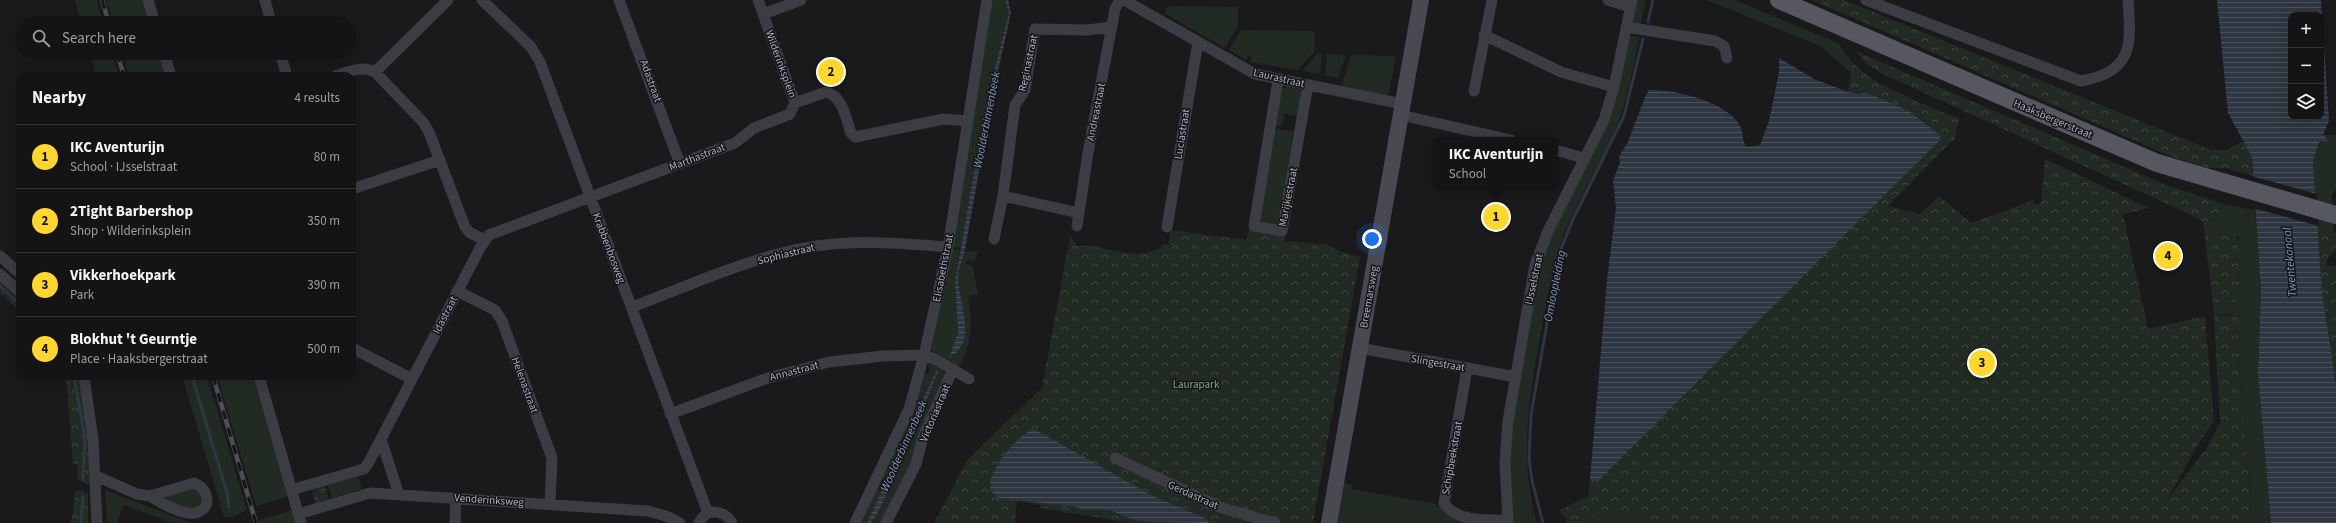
<!DOCTYPE html>
<html lang="en">
<head>
<meta charset="utf-8">
<style>
	body { margin:0; font-family:"Source Sans 3",sans-serif; background:#1d1c1e; color:#f1f3f6 }
	.controls { position:absolute; right:12px; top:12px; display:grid; overflow:hidden; border-radius:8px; box-shadow:0 4px 16px #0002 }
	.controls button { width:36px; height:36px; display:grid; place-items:center; padding:0; border:0; border-bottom:1px solid #333234; background:#141315; color:#f1f3f6; font:20px sans-serif }
	.you { position:absolute; left:1372px; top:239px; width:14px; height:14px; margin:-10px; border:3px solid #fff; border-radius:50%; background:#1a73e8; box-shadow:0 0 0 6px #1a73e833 }
	.badge { display:grid; place-items:center; width:26px; height:26px; border-radius:50%; background:#fdd730; color:#111; font-size:13px; font-weight:700 }
	.pin { position:absolute; translate:-50% -50%; border:2px solid #fff; box-shadow:0 1px 4px #0006 }
	.popup { position:absolute; left:1434px; top:137px; width:124px; height:52px; box-sizing:border-box; display:grid; place-content:center; border-radius:8px; background:#141315; filter:drop-shadow(0 1px 3px #0005); font-size:13px; white-space:nowrap; color:#9d9ea0 }
	.popup b { font-size:15px; color:#f1f3f6 }
	.popup::after { content:''; position:absolute; left:50%; top:100%; margin-left:-8px; border:8px solid transparent; border-top-color:#141315 }
	.list { margin:0; padding:0; list-style:none }
	h2 { display:flex; justify-content:space-between; align-items:center; height:52px; margin:0; padding:0 16px; font-size:17px }
	h2 small { font-size:13px; font-weight:400; color:#9d9ea0 }
	.list li { display:grid; grid-template-columns:26px 1fr auto; gap:12px; align-items:center; box-sizing:border-box; height:64px; padding:0 16px; border-top:1px solid #333234 }
	.list b { display:block; font-size:15px; white-space:nowrap }
	.list p { margin:0; font-size:13px; white-space:nowrap; color:#9d9ea0 }
	.list em { font-size:13px; font-style:normal; color:#9d9ea0 }
	.icon { flex:none; width:22px; height:22px; fill:none; stroke:currentColor; stroke-width:2; stroke-linecap:round; stroke-linejoin:round }
	.map { position:relative; flex:none; width:2336px; height:523px; overflow:hidden }
	.search { position:absolute; background:#141315; box-shadow:0 4px 16px #0002; left:16px; top:16px; width:340px; height:44px; display:flex; align-items:center; gap:10px; box-sizing:border-box; padding:0 14px; border-radius:22px; color:#9d9ea0; font-size:15px }
	.panel { position:absolute; background:#141315; box-shadow:0 4px 16px #0002; left:16px; top:72px; width:340px; height:308px; border-radius:12px }
	.map>svg:first-child { display:block }
	.grass { fill:#212a23 }
	.forest { fill:url(#forest-crowns) }
	.water { fill:url(#water-rules); fill-rule:evenodd }
	.pier { fill:#1a191c }
	.lines { fill:none; stroke-linecap:round; stroke-linejoin:round }
	.stream { stroke:#2e3641; stroke-width:3 }
	.street { stroke:#3c3c43; stroke-width:11 }
	.secondary { stroke:#484951; stroke-width:16 }
	.primary { stroke:#565760; stroke-width:18 }
	.rail-casing { stroke:#4d4e56; stroke-width:4.5 }
	.rail { stroke:#151417; stroke-width:3; stroke-dasharray:9; stroke-linecap:butt }
	.labels { text-anchor:middle; dominant-baseline:central; stroke-width:3; stroke-linejoin:round; paint-order:stroke }
	.street-label { font-size:11px; fill:#abaebc; stroke:#151417 }
	.park-label { font-size:11px; fill:#81a889; stroke:#151417 }
	.water-label { font-size:12px; font-style:italic; fill:#8096b9; stroke:#151417 }
</style>
</head>
<body>
<div class="map">
<svg width="2336" height="523" viewBox="0 0 2336 523">
	<defs>
		<pattern id="forest-crowns" width="20" height="18" patternUnits="userSpaceOnUse"><rect width="20" height="18" fill="#212a23"/><path d="M2 6a3 3 0 1 1 6 0M12 15a3 3 0 1 1 6 0" fill="none" stroke="#3f4641"/></pattern>
		<pattern id="water-rules" width="6" height="5" patternUnits="userSpaceOnUse"><rect width="6" height="5" fill="#2e3641"/><path d="M0 2.5h6" fill="none" stroke="#4a515a"/></pattern>
	</defs>
	<rect width="100%" height="100%" fill="#1a191c"/>
	<path class="grass" d="M75,0H97L103,23H81Z
		M106,0H143L150,23H113Z
		M992,0H1005L1009,13L986,103L961,247H953Z
		M1633,0H1646L1640,29L1627,27Z
		M1707,0H1735L1838,43L1852,62L1850,72L1820,46Z
		M1168,6L1238,7V26L1225,48L1164,13Z
		M1241,30L1315,31L1314,52L1298,70L1250,62L1252,58L1248,55L1246,60L1229,50Z
		M1630,36L1640,37C1633,68 1628,99 1616,128C1599,166 1576,201 1562,240C1553,264 1549,291 1544,317C1531,385 1517,454 1537,523H1511L1508,447L1538,271L1545,248L1611,110Z
		M90,53H112L119,76H96Z
		M122,53H159L165,76H129Z
		M1317,54H1322L1320,74L1302,71Z
		M1327,54L1346,55L1338,78L1325,75Z
		M1351,55L1396,56L1388,96L1341,87Z
		M1288,86L1302,91L1299,117L1285,114L1282,126L1274,125L1281,89Z
		M1273,128L1295,132L1293,134L1279,215L1281,219L1277,225L1264,224L1260,221Z
		M2323,135H2336V189L2332,195L2334,233L2317,228L2313,161L2321,141L2329,139Z
		M2224,204L2255,210L2261,291L2258,374L2271,523H2253L2238,354L2239,317L2230,314L2214,316L2213,304L2236,303L2238,300L2239,237L2224,234L2205,236L2203,222L2214,220Z
		M952,250H960L955,280L958,332L949,358C977,347 959,298 958,278C957,268 964,260 965,251L978,252L974,261L967,260L966,264L973,266L978,294L968,296C973,321 972,344 959,367L931,350Z
		M931,362C939,367 946,369 945,379C938,383 938,391 937,398L912,463L895,492L882,523H871L880,509L939,370L938,369L867,523H860L923,373L928,374L930,370L928,364Z
		M182,376H207L247,510L232,517H224Z
		M217,376H253L287,489V497L256,506Z
		M358,477L362,489L332,498L328,485Z
		M1343,482L1352,485V489L1437,504L1436,506L1442,508L1451,517L1482,523H1335Z
		M186,487L200,489L203,501L195,510L161,500L160,496Z
		M105,490L191,523H172L124,505L117,523H107Z
		M292,510L297,523H259V520Z
		M1605,513H1632L1655,523H1565L1568,520L1580,521Z"/>
	<path class="forest" d="M1812,0H1844L2211,150H2227L2243,141L2252,157L2253,176L2225,168H2208L2170,156Z
		M1856,51L2166,185L2224,204L2214,220L2203,222L2191,215L1881,73L1867,64Z
		M1852,62C1878,89 1926,104 1959,119L1955,138L1888,206L1920,214L1939,196L1971,223L2034,200V205L2041,202L2045,159L2149,208L2123,214L2148,329L2205,316L2214,421L2200,441L2167,500L2206,449L2220,423L2214,316L2237,315L2239,317L2238,354L2253,523H1655L1632,513H1605L1580,521L1568,520L1558,511L1588,496L1590,479L1599,480L1884,195L1940,135L1914,114L1857,92H1848Z
		M1249,228L1285,235L1284,241L1326,244L1342,252L1360,257L1313,523H1131L1040,508V505L1017,501L1015,523H934L968,459L1042,388L1070,236L1077,246C1101,242 1142,266 1164,244L1168,245L1171,230L1247,240Z
		M2317,228L2336,233V250L2327,259V266H2336V384L2322,293Z
		M2236,233L2239,243L2238,300L2236,303L2213,304L2205,236Z
		M0,276L20,295V312L0,293Z
		M66,376H79L89,440L91,486L78,480L77,464H73Z
		M325,486L329,499L315,503L312,490Z
		M76,490L88,493V523H71Z"/>
	<path class="water" d="M1005,0H1008L1011,13L994,88L964,255C962,261 958,269 958,276C958,300 979,343 949,358L958,332L955,280L961,247L986,103L1009,13Z
		M2217,0H2321L2329,121L2323,135L2329,140L2327,142L2320,141L2313,161L2322,293L2336,384V523H2271L2258,374L2261,291L2252,157L2228,113ZM2291,15H2321V117H2291Z
		M1779,58L1814,79L1848,92L1872,95L1909,111L1940,135V140L1599,480L1593,481L1590,479L1607,280L1616,208L1613,181L1620,162L1619,156L1627,144L1645,97L1649,90C1675,89 1724,101 1739,124C1744,132 1741,141 1747,147L1760,145L1769,121L1779,72Z
		M937,369L939,370L880,509L871,523H867Z
		M1034,429L1153,496L1205,518L1209,523L1151,522L1131,519L1110,510H1087L1071,506L998,498C996,496 993,493 991,491C984,473 1019,434 1034,429Z"/>
	<path class="pier" d="M2251,176L2317,194L2319,226L2253,208Z"/>
	<g class="lines">
		<path class="stream" d="M1648,22L1653,0
			M0,286L20,305
			M74,376L85,439L83,478
			M192,376L227,493L229,507
			M81,523L83,496
			M1543,523L1532,481L1529,459L1531,415L1559,254L1573,219L1624,116L1643,39"/>
		<path class="street" d="M148,0L155,23
			M265,0L271,23
			M482,0L531,47L540,62L708,513
			M619,0L680,164
			M758,0L763,14
			M801,0L763,14L795,103L826,92C843,96 846,119 851,133L855,137L944,119L968,121
			M1124,0L1255,74L1403,104
			M1608,0L1630,7
			M1866,0L2081,81C2134,72 2131,44 2128,0
			M1626,27L1715,41L1724,46L1727,58
			M1484,35L1561,72L1614,87
			M164,53L171,76
			M280,53L287,76
			M375,72L423,122L429,132L465,227L470,233L485,240
			M335,76C348,72 363,65 375,72L448,0
			M1278,80L1254,226L1282,231L1308,85
			M1474,91L1492,0
			M1401,115L1511,140
			M1555,150L1584,158
			M352,189L440,160
			M1079,213L1003,196L1015,105L1025,90L1035,29L1087,30L1112,27
			M1077,226L1088,153L1115,9L1120,0
			M1167,227L1198,42
			M994,239L1003,196
			M0,256L20,274
			M0,274L20,292
			M457,291L495,310L502,321L552,458L550,504
			M632,307C688,286 746,259 805,248C852,239 900,243 948,247
			M352,348L412,379
			M1360,348L1516,377
			M1467,368L1444,503C1456,522 1487,520 1507,520
			M84,376L93,439L97,523
			M259,376L301,523
			M670,414L768,378L829,362L883,356L924,355L935,359L969,379
			M381,439L399,495
			M1115,458L1222,508L1275,523
			M96,476L137,494L150,496L194,483C208,488 214,509 195,513C184,516 159,502 150,496
			M291,490L364,469L369,462L480,248L489,235L735,143L754,128L790,114L795,103
			M298,514L370,493L648,511L666,516L680,523
			M455,523L456,498
			M699,523C706,507 725,510 732,523
			M855,523L909,409L924,355L948,247L987,0
			M886,523L916,464L923,437L953,369
			M1508,523L1505,461L1508,421L1535,265L1548,231L1604,120L1614,87L1632,0"/>
		<path class="secondary" d="M1329,523L1421,0"/>
		<path class="primary" d="M1779,0L2157,163L2336,215"/>
		<defs>
			<path id="rail" d="M102,0L109,23
				M117,53L124,76
				M213,376L256,523"/>
		</defs>
		<use href="#rail" class="rail-casing"/>
		<use href="#rail" class="rail"/>
	</g>
	<g class="labels">
		<g class="street-label">
			<text transform="translate(1028 63) rotate(-78)">Reginastraat</text>
			<text transform="translate(781 64) rotate(70)">Wilderinksplein</text>
			<text transform="translate(1279 78) rotate(13)">Laurastraat</text>
			<text transform="translate(651 81) rotate(70)">Adastraat</text>
			<text transform="translate(1096 112) rotate(-79)">Andreastraat</text>
			<text transform="translate(2053 119) rotate(23)">Haaksbergerstraat</text>
			<text transform="translate(1182 134) rotate(-81)">Luciastraat</text>
			<text transform="translate(697 157) rotate(-21)">Marthastraat</text>
			<text transform="translate(1288 197) rotate(-79)">Marijkestraat</text>
			<text transform="translate(609 248) rotate(69)">Krabbenbosweg</text>
			<text transform="translate(786 254) rotate(-14)">Sophiastraat</text>
			<text transform="translate(943 268) rotate(-79)">Elisabethstraat</text>
			<text transform="translate(1534 279) rotate(-78)">IJsselstraat</text>
			<text transform="translate(1369 297) rotate(-80)">Breemarsweg</text>
			<text transform="translate(445 315) rotate(-63)">Idastraat</text>
			<text transform="translate(1438 363) rotate(10)">Slingestraat</text>
			<text transform="translate(794 371) rotate(-15)">Annastraat</text>
			<text transform="translate(525 385) rotate(70)">Helenastraat</text>
			<text transform="translate(935 413) rotate(-67)">Victoriastraat</text>
			<text transform="translate(1452 458) rotate(-80)">Schipbeekstraat</text>
			<text transform="translate(1193 495) rotate(24)">Gerdastraat</text>
			<text transform="translate(489 500) rotate(4)">Venderinksweg</text>
		</g>
		<g class="park-label">
			<text x="1196" y="384">Laurapark</text>
		</g>
		<g class="water-label">
			<text transform="translate(987 120) rotate(-79)">Woolderbinnenbeek</text>
			<text transform="translate(2290 262) rotate(-95)">Twentekanaal</text>
			<text transform="translate(1555 286) rotate(-79)">Omloopleiding</text>
			<text transform="translate(904 446) rotate(-66)">Woolderbinnenbeek</text>
		</g>
	</g>
</svg>
<div class="controls">
<button>+</button>
<button>−</button>
<button><svg class="icon" aria-label="layers" viewBox="0 0 24 24"><path d="M12 4l9 5-9 5-9-5zM3 14l9 5 9-5"/></svg></button>
</div>
<div class="you"></div>
<div class="pin badge" style="left:1496px;top:217px">1</div>
<div class="popup"><b>IKC Aventurijn</b>School</div>
<div class="pin badge" style="left:831px;top:72px">2</div>
<div class="pin badge" style="left:1982px;top:363px">3</div>
<div class="pin badge" style="left:2168px;top:256px">4</div>
<div class="search"><svg class="icon" aria-label="search" viewBox="0 0 24 24"><circle cx="10" cy="10" r="6"/><path d="M15 15l6 6"/></svg>Search here</div>
<section class="panel">
<h2>Nearby<small>4 results</small></h2>
<ul class="list">
<li><span class="badge">1</span><div><b>IKC Aventurijn</b><p>School · IJsselstraat</p></div><em>80 m</em></li>
<li><span class="badge">2</span><div><b>2Tight Barbershop</b><p>Shop · Wilderinksplein</p></div><em>350 m</em></li>
<li><span class="badge">3</span><div><b>Vikkerhoekpark</b><p>Park</p></div><em>390 m</em></li>
<li><span class="badge">4</span><div><b>Blokhut 't Geurntje</b><p>Place · Haaksbergerstraat</p></div><em>500 m</em></li>
</ul>
</section>
</div>
</body>
</html>
